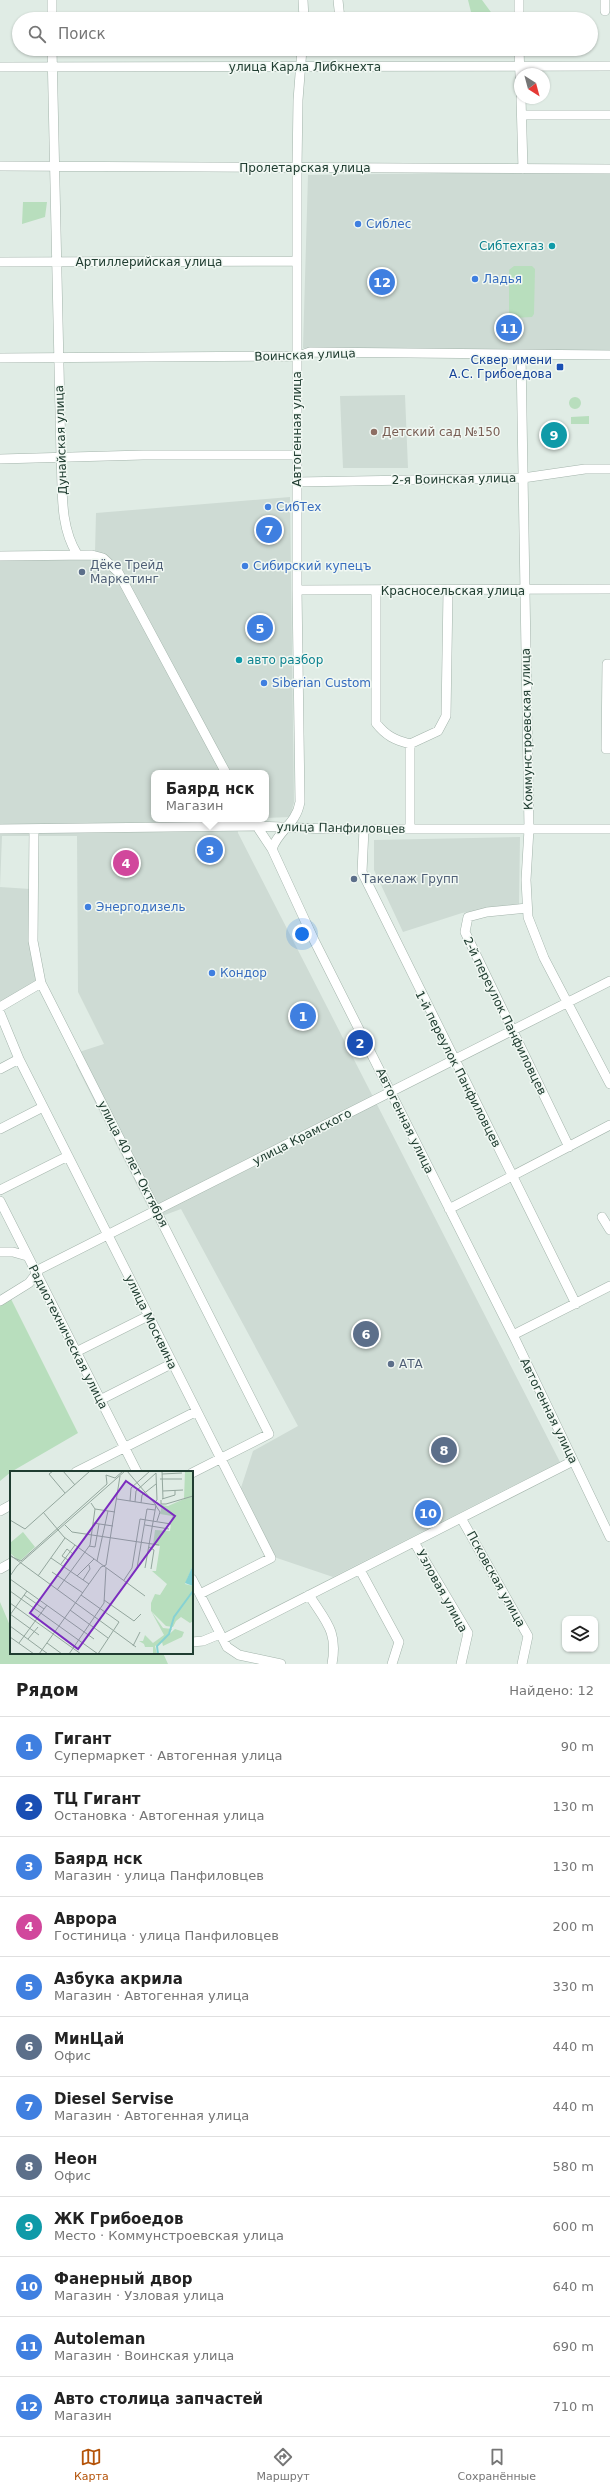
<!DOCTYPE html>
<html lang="ru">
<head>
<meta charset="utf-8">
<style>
	body { margin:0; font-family:"DejaVu Sans",sans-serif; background:#f2f2f2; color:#222 }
	.controls { position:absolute; right:12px; bottom:12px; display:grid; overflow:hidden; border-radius:8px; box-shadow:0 1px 3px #0004 }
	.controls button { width:36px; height:36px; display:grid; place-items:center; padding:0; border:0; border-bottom:1px solid #e0e0e0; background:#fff; color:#222; font:20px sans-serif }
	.compass { position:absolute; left:514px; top:68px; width:36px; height:36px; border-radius:50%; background:#fff; box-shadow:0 1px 3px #0004; rotate:144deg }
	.you { position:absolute; left:302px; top:934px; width:14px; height:14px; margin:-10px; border:3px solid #fff; border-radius:50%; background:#1a73e8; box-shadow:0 0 0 6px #1a73e833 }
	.badge { display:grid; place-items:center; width:26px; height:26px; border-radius:50%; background:#b45309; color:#fff; font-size:13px; font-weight:700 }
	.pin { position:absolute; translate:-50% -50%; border:2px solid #fff; box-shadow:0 1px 4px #0006 }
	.popup { position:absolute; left:151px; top:770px; width:118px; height:52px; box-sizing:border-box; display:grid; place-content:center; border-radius:8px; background:#fff; filter:drop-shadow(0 1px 3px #0005); font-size:13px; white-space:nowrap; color:#767676 }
	.popup b { font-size:15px; color:#222 }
	.popup::after { content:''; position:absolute; left:50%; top:100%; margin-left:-8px; border:8px solid transparent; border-top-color:#fff }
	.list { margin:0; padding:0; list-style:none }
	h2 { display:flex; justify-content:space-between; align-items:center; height:52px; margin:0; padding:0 16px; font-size:17px }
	h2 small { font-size:13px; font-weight:400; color:#767676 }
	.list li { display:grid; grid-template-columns:26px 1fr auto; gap:12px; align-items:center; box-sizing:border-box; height:60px; padding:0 16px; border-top:1px solid #e0e0e0 }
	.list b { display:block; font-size:15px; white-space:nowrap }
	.list p { margin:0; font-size:13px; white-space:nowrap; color:#767676 }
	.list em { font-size:13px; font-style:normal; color:#767676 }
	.icon { flex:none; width:22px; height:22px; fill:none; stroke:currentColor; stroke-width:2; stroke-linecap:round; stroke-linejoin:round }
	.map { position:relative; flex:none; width:610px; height:1664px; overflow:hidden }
	.search { position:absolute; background:#fff; box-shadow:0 1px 3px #0004; left:12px; right:12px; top:12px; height:44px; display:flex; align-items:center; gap:10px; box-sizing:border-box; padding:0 14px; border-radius:22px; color:#767676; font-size:15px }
	.sheet { height:772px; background:#fff }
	nav { display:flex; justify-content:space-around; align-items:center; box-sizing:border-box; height:56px; border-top:1px solid #e0e0e0; background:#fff; font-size:11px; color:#767676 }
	nav a { display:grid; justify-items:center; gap:2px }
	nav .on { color:#b45309 }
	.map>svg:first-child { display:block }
	.built { fill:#cedbd4 }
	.green { fill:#b8debd }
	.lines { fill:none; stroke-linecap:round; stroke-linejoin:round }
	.minor-casing { stroke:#a3b4ab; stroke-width:10 }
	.minor { stroke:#fff; stroke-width:9 }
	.shop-dot { fill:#3f7fe0; stroke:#f1f8f3; stroke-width:1.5 }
	.culture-dot { fill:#0f9aa8; stroke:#f1f8f3; stroke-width:1.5 }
	.transit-dot { fill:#1a4fb4; stroke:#f1f8f3; stroke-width:1.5 }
	.education-dot { fill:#8d6e63; stroke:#f1f8f3; stroke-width:1.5 }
	.service-dot { fill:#5c6f8a; stroke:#f1f8f3; stroke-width:1.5 }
	.labels { text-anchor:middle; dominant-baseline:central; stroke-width:3; stroke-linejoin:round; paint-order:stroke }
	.street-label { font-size:12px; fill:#203d31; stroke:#f1f8f3 }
	.shop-label { font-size:12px; fill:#366cbe; stroke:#f1f8f3; text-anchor:start }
	.culture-label { font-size:12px; fill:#0d838f; stroke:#f1f8f3; text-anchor:end }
	.transit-label { font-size:12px; fill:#164399; stroke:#f1f8f3; text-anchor:end }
	.education-label { font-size:12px; fill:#785e54; stroke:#f1f8f3; text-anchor:start }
	.service-label { font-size:12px; fill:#4e5e75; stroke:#f1f8f3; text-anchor:start }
	.inset-river { fill:none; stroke:#86d2d3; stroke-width:2 }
	.inset-road { fill:none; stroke:#93a69d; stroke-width:1 }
	.view { fill:#7b2cbf; fill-opacity:0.15; stroke:#7b2cbf; stroke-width:2 }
	.inset-edge { fill:none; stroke:#203d31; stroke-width:2 }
</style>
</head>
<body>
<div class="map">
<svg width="610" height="1664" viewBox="0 0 610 1664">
	<rect width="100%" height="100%" fill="#e0ece5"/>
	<path class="built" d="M610,171V351L303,348L308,175Z
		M405,395L408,468H343L340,396Z
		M290,497L294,802L290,817L266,818V773H154V819H243L237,823L238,833L560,1462L333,1577L271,1556L238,1497L253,1451L298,1426L181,1209L154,1219L76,1065V1053L104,1044L78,992L77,836H2L0,887L30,889L39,982L0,1002V552H95L96,513Z
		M520,837L519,904L462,913L403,932L374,870V840Z"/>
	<path class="green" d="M468,0H482L496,19H478L472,16Z
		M23,202H47L45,217L22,224Z
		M514,266H532L535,269L534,314L532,317L513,318L509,313V270Z
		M569 403a6 6 0 1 1 12 0a6 6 0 1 1-12 0Z
		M589,416V424H571V417Z
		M9,1295L78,1433L11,1472L0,1481V1300Z
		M0,1602L11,1628V1653H163L168,1664H0Z"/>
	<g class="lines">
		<defs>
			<path id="minor" d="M52,0V19
				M303,0L304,19
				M338,0L340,19
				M519,0V19
				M605,11V0
				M52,49L61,456C63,489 59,525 77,554
				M302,49L298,100L297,168V590L300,802C296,825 279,829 272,849L314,940L516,1341L610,1537
				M519,49L520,76
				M0,67L610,66
				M521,98L523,169
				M522,115H610
				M0,166L610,169
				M0,262L297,261
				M521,355L529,829L526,880L528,917L544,958L610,1084
				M0,358L298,356L310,352L610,355
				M0,459L143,455H297
				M297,482L523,478L585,469H610
				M0,556L92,555L103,558L118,572L226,773
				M297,590L610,589
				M376,591V723C386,736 395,740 410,744
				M610,664H607L606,749H610
				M252,819L272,849
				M0,829L257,826L327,829H610
				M34,829L33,941L41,983L269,1434L192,1473
				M364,829L362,872L576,1304
				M410,829V744L438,731L446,716L448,591
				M527,908L487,912L468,917L465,932L569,1147
				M0,1007L41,983
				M0,1013L19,1059L271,1558L200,1594
				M0,1069L19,1059
				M0,1129L43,1107
				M0,1190L68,1156
				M0,1201L137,1472
				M449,1209L610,1125
				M602,1217L610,1230
				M0,1252H13L27,1256
				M0,1301L29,1283L40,1269L610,981
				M513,1335L610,1286
				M76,1352L148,1316
				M100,1400L171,1364
				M76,1472L195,1412
				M0,1511L11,1505
				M461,1518L528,1636L522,1664
				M414,1542L468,1633L461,1664
				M0,1569L11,1563
				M360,1570L399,1642L392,1664
				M192,1579L227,1647L239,1655L281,1664
				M309,1595C326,1622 338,1631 332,1664
				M223,1639L573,1461
				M192,1642L203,1641L220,1634"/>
		</defs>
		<use href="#minor" class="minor-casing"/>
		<use href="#minor" class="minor"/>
	</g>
	<g class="shop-dot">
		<circle cx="358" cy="224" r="4"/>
		<circle cx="475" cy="279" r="4"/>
		<circle cx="268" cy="507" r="4"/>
		<circle cx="245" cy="566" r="4"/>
		<circle cx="264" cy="683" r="4"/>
		<circle cx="88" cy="907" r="4"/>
		<circle cx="212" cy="973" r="4"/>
	</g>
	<g class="culture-dot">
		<circle cx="552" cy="246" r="4"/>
		<circle cx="239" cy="660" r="4"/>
	</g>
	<rect class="transit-dot" x="556" y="363" width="8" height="8" rx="2"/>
	<circle class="education-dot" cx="374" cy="432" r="4"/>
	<g class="service-dot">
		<circle cx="82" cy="572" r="4"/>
		<circle cx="354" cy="879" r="4"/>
		<circle cx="391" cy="1364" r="4"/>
	</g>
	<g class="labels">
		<g class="street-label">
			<text x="305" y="67">улица Карла Либкнехта</text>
			<text x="305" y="168">Пролетарская улица</text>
			<text x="149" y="262">Артиллерийская улица</text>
			<text transform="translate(305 355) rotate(-2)">Воинская улица</text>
			<text transform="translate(297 429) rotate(-90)">Автогенная улица</text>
			<text transform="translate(61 440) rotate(-92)">Дунайская улица</text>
			<text transform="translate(454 479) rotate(-1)">2-я Воинская улица</text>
			<text x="453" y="591">Красносельская улица</text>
			<text transform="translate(527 729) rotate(-91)">Коммунстроевская улица</text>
			<text transform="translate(341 828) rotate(1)">улица Панфиловцев</text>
			<text transform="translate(505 1016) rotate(64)">2-й переулок Панфиловцев</text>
			<text transform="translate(458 1069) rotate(63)">1-й переулок Панфиловцев</text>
			<text transform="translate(405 1121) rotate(64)">Автогенная улица</text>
			<text transform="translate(302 1137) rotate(-27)">улица Крамского</text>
			<text transform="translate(133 1164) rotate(63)">улица 40 лет Октября</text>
			<text transform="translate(151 1322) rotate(64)">улица Москвина</text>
			<text transform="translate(68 1337) rotate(63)">Радиотехническая улица</text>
			<text transform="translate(549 1411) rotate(64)">Автогенная улица</text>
			<text transform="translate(496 1579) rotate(61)">Псковская улица</text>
			<text transform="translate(442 1591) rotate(61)">Узловая улица</text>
		</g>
		<g class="shop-label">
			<text x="366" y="224">Сиблес</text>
			<text x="483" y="279">Ладья</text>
			<text x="276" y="507">СибТех</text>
			<text x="253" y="566">Сибирский купецъ</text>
			<text x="272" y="683">Siberian Custom</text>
			<text x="96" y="907">Энергодизель</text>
			<text x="220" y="973">Кондор</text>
		</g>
		<g class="culture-label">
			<text x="544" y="246">Сибтехгаз</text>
			<text x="247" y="660" text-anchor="start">авто разбор</text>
		</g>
		<g class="transit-label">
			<text x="552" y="360">Сквер имени<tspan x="552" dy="14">А.С. Грибоедова</tspan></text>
		</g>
		<g class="education-label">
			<text x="382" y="432">Детский сад №150</text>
		</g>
		<g class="service-label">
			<text x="90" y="565">Дёке Трейд<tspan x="90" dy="14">Маркетинг</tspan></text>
			<text x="362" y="879">Такелаж Групп</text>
			<text x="399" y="1364">АТА</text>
		</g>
	</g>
	<g transform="translate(10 1471)">
		<rect width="183" height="183" fill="#e0ece5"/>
		<path d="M175,0H183V94L175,113L183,115V150L180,152L171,146L166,150L163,156L156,155L141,140V132L145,123L150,124L157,113L142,100H146L150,75L143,74L145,59L160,60L162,45L150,43L152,34L158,35L174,28ZM13,61L25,76L11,89H8L0,82V72ZM141,140L153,157L162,158L154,168L165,158L174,161L172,166L153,175L152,171L145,175L147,183H143V176H135L134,173L129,170H133L135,164L130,159L143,172L154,164Z" fill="#b8debd"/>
		<path d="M183,94V115L175,112Z" fill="#86d2d3"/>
		<path class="inset-river" d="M148,183L147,175L159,163L164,146L183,120"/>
		<path class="inset-road" d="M43,0L39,3L55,22M53,0L65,14M117,0L146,34M152,0L153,28M152,3L172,2M150,8H172M153,20L173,19M107,28L146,34M152,28L165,24V19M151,29V33H156L183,25M120,30L121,17L140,0M125,31L126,20L146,2M145,31L147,29L146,2M131,32L132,24L146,13M146,35L150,41L147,50M85,38L105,41M33,41L54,66L135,125M0,49L15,58L80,0M83,52L103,55M55,54L62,61L149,74M135,54L159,58M79,75L85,76L89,53M139,76L144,79L141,98M57,78L63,83L58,89L52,85ZM0,84L126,176M0,85L11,90L97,13L96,4L105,7L113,0M41,87L79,113M87,90L98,40M51,93L65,74M127,97L137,38L145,39M135,97L146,34M42,101L73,122M0,105L7,95L115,0M28,105L55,67M67,105L84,88M0,108L84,168M73,109L80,98L79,94M114,109L122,97L130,48L161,53M47,119L80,74L85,38L81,32M0,120L88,183M14,124L34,138M71,124L109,151L88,183M94,129L124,150L131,143M0,132L71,183M60,139L98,167M0,143L29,164M0,144L17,120M0,155L38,183M0,166L24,183M18,168L28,156M9,172L37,134M37,172L52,183M123,175L130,161M29,183L91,96L96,94L110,5M59,183L94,132L96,97"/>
		<path class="view" d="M116,10L165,45L68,178L20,142Z"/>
		<rect width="183" height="183" class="inset-edge"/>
	</g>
</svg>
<div class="controls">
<button><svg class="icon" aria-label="layers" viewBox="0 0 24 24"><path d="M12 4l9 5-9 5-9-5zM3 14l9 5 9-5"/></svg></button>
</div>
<svg class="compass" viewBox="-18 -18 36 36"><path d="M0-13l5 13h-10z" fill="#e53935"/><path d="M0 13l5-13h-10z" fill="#767676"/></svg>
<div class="you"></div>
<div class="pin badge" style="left:303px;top:1016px;background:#3f7fe0">1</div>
<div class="pin badge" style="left:360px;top:1043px;background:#1a4fb4">2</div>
<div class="pin badge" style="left:210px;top:850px;background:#3f7fe0">3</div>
<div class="popup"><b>Баярд нск</b>Магазин</div>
<div class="pin badge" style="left:126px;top:863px;background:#d1479c">4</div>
<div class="pin badge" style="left:260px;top:628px;background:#3f7fe0">5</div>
<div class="pin badge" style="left:366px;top:1334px;background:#5c6f8a">6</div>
<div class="pin badge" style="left:269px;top:530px;background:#3f7fe0">7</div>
<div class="pin badge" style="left:444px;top:1450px;background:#5c6f8a">8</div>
<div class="pin badge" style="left:554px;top:435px;background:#0f9aa8">9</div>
<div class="pin badge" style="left:428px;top:1513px;background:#3f7fe0">10</div>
<div class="pin badge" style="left:509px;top:328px;background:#3f7fe0">11</div>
<div class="pin badge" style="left:382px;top:282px;background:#3f7fe0">12</div>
<div class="search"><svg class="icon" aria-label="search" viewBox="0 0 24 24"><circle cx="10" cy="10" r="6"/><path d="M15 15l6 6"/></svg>Поиск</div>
</div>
<section class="sheet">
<h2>Рядом<small>Найдено: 12</small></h2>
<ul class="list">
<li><span class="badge" style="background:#3f7fe0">1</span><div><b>Гигант</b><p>Супермаркет · Автогенная улица</p></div><em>90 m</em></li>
<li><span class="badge" style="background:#1a4fb4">2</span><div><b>ТЦ Гигант</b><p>Остановка · Автогенная улица</p></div><em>130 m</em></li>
<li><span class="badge" style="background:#3f7fe0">3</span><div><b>Баярд нск</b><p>Магазин · улица Панфиловцев</p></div><em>130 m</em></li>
<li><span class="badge" style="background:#d1479c">4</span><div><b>Аврора</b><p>Гостиница · улица Панфиловцев</p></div><em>200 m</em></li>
<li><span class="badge" style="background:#3f7fe0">5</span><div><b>Азбука акрила</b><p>Магазин · Автогенная улица</p></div><em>330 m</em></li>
<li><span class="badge" style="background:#5c6f8a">6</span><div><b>МинЦай</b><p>Офис</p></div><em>440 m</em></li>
<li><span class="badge" style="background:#3f7fe0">7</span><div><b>Diesel Servise</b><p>Магазин · Автогенная улица</p></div><em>440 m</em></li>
<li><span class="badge" style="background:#5c6f8a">8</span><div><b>Неон</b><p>Офис</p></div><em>580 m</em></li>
<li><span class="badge" style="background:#0f9aa8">9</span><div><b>ЖК Грибоедов</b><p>Место · Коммунстроевская улица</p></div><em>600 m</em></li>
<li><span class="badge" style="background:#3f7fe0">10</span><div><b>Фанерный двор</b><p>Магазин · Узловая улица</p></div><em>640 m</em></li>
<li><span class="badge" style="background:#3f7fe0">11</span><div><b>Autoleman</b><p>Магазин · Воинская улица</p></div><em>690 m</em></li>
<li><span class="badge" style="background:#3f7fe0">12</span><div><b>Авто столица запчастей</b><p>Магазин</p></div><em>710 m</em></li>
</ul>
</section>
<nav>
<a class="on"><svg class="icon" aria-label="map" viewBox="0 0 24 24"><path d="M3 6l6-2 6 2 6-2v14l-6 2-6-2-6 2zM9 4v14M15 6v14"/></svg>Карта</a>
<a><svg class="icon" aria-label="directions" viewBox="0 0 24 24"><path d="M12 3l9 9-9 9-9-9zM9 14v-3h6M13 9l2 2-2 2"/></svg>Маршрут</a>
<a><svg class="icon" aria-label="saved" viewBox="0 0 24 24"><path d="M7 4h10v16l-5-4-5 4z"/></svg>Сохранённые</a>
</nav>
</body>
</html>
